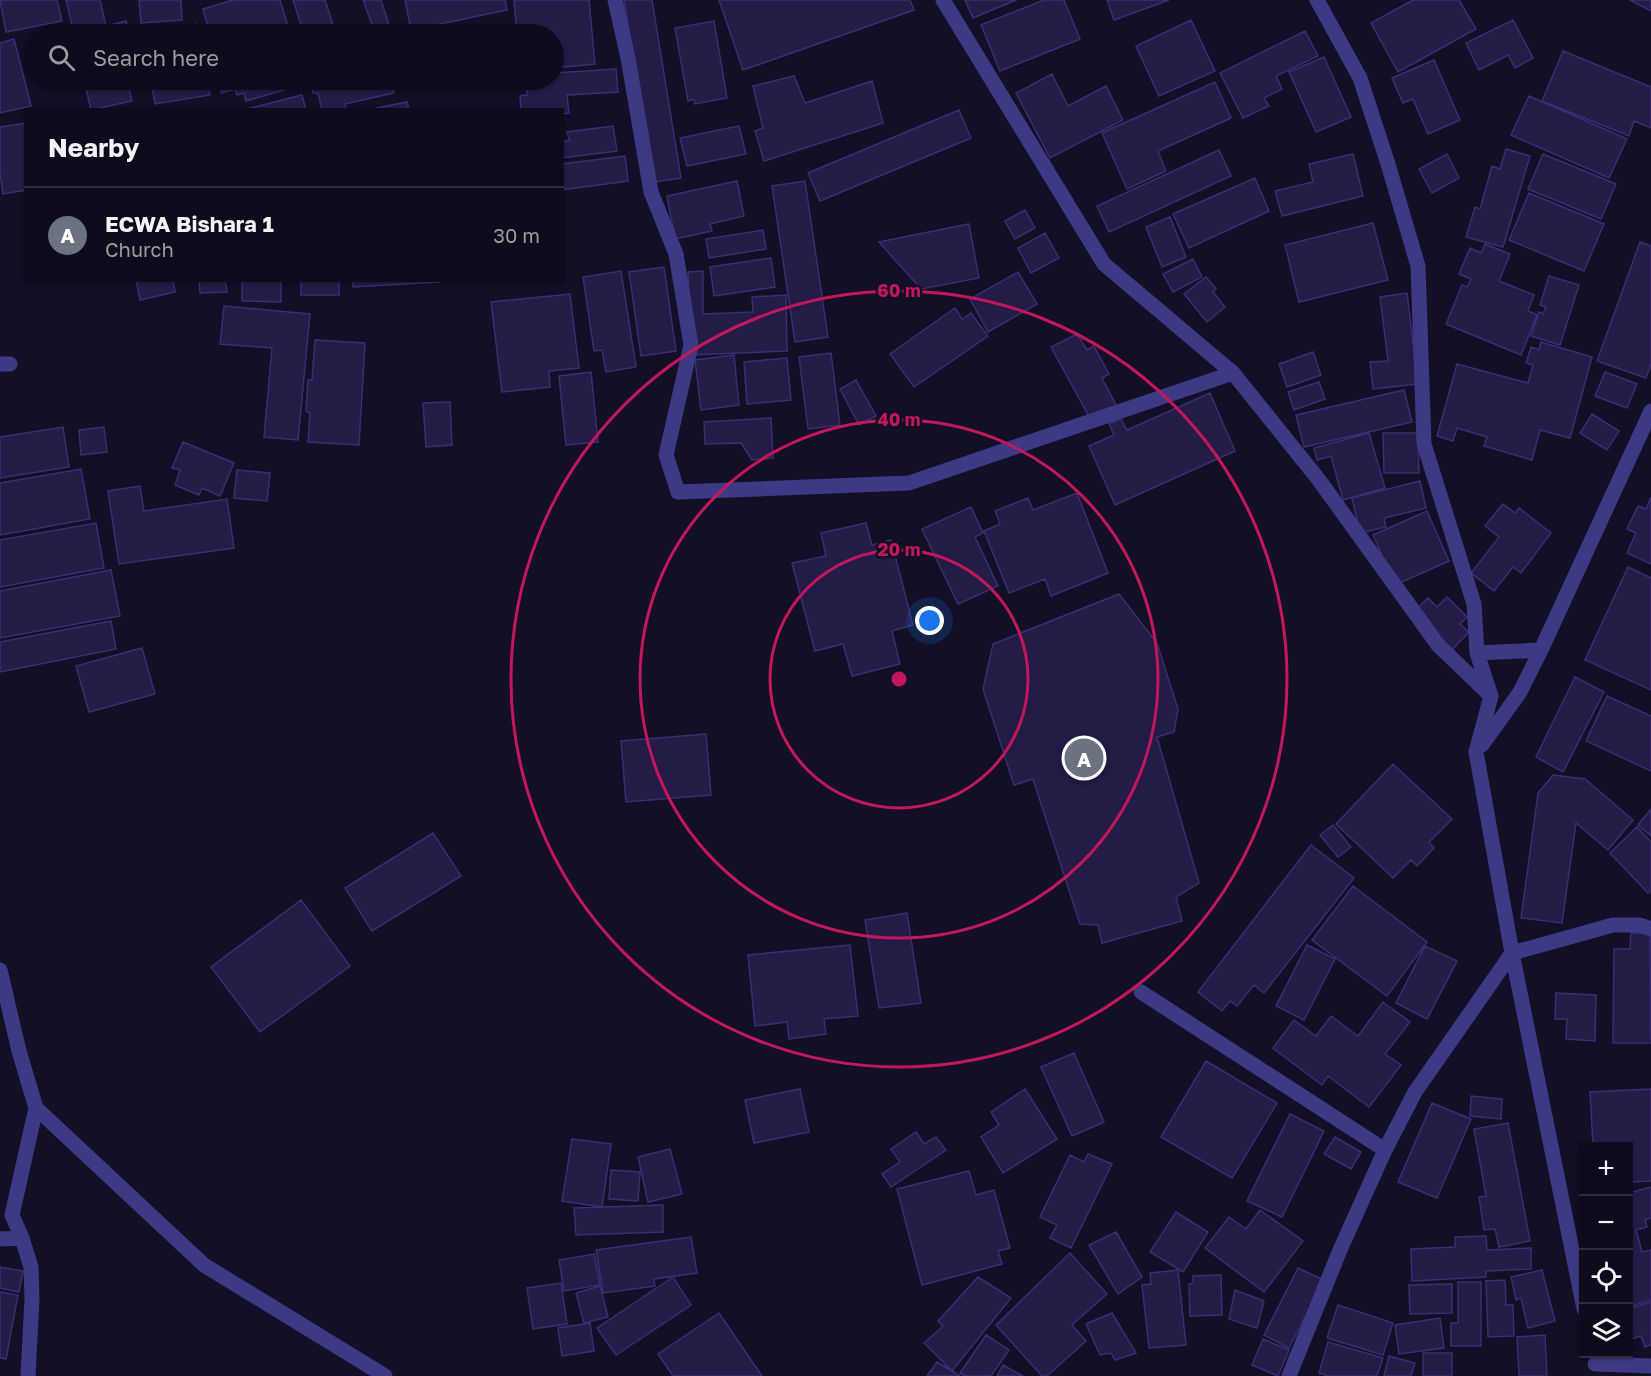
<!DOCTYPE html>
<html lang="en">
<head>
<meta charset="utf-8">
<style>
	body { margin:0; font-family:"Golos Text",sans-serif; background:#1c1929; color:#f1f3f6 }
	.controls { position:absolute; right:18px; bottom:18px; display:grid; overflow:hidden; border-radius:0px; box-shadow:0 2px 4px #0004 }
	.controls button { width:54px; height:54px; display:grid; place-items:center; padding:0; border:0; border-bottom:2px solid #2e2b3b; background:#0e0b1c; color:#f1f3f6; font:30px sans-serif }
	.you { position:absolute; left:930px; top:621px; width:21px; height:21px; margin:-15px; border:4px solid #fff; border-radius:50%; background:#1a73e8; box-shadow:0 0 0 9px #1a73e833 }
	.badge { display:grid; place-items:center; width:39px; height:39px; border-radius:50%; background:#1a73e8; color:#fff; font-size:20px; font-weight:700 }
	.pin { position:absolute; translate:-50% -50%; border:3px solid #fff; box-shadow:0 2px 6px #0006 }
	.list { margin:0; padding:0; list-style:none }
	h2 { display:flex; justify-content:space-between; align-items:center; height:78px; margin:0; padding:0 24px; font-size:26px }
	h2 small { font-size:20px; font-weight:400; color:#9b9ba3 }
	.list li { display:grid; grid-template-columns:39px 1fr auto; gap:18px; align-items:center; box-sizing:border-box; height:96px; padding:0 24px; border-top:2px solid #2e2b3b }
	.list b { display:block; font-size:22px; white-space:nowrap }
	.list p { margin:0; font-size:20px; white-space:nowrap; color:#9b9ba3 }
	.list em { font-size:20px; font-style:normal; color:#9b9ba3 }
	.icon { flex:none; width:33px; height:33px; fill:none; stroke:currentColor; stroke-width:2; stroke-linecap:round; stroke-linejoin:round }
	.map { position:relative; flex:none; width:1651px; height:1376px; overflow:hidden }
	.search { position:absolute; background:#0e0b1c; box-shadow:0 2px 4px #0004; left:24px; top:24px; width:540px; height:66px; display:flex; align-items:center; gap:15px; box-sizing:border-box; padding:0 21px; border-radius:33px; color:#9b9ba3; font-size:22px }
	.panel { position:absolute; background:#0e0b1c; box-shadow:0 2px 4px #0004; left:24px; top:108px; width:540px; height:174px; border-radius:0px }
	.map>svg:first-child { display:block }
	.building { fill:#241b47; stroke:#3b2d73; stroke-width:1.5 }
	.lines { fill:none; stroke-linecap:round; stroke-linejoin:round }
	.minor { stroke:#3d3a85; stroke-width:15 }
	.ring { fill:none; stroke:#c2185b; stroke-width:3 }
	.centre { fill:#c2185b; stroke:#130f26; stroke-width:3 }
	.ring-label { font-size:18px; text-anchor:middle; font-weight:bold; fill:#c2185b; stroke:#130f26; stroke-width:5; stroke-linejoin:round; paint-order:stroke }
</style>
</head>
<body>
<div class="map">
<svg width="1651" height="1376" viewBox="0 0 1651 1376">
	<rect width="100%" height="100%" fill="#130f26"/>
	<path class="building" d="M0,0H57L62,21L6,32Z
		M66,0H100L106,26L126,21L129,34H74Z
		M139,0H181L182,20L141,23Z
		M233,0H280L290,33L210,34L203,9Z
		M293,0H325L336,34H304Z
		M363,0H381L390,28L375,33Z
		M405,0H505L507,10L411,30Z
		M514,0H589L595,64L554,68V34H517Z
		M624,0H652L681,178L654,182Z
		M719,0H910L914,10L743,70Z
		M965,0H1016L973,18Z
		M1044,0H1064L1080,39L1000,71L981,25Z
		M1107,0H1169L1114,20Z
		M1413,0H1459L1476,29L1398,72L1371,23Z
		M1630,0H1651V11Z
		M1191,20L1215,71L1159,96L1136,46Z
		M1513,20L1533,58L1515,68L1508,55L1479,70L1466,43Z
		M714,21L727,98L695,104L694,99L688,101L675,28Z
		M197,24L199,34H144Z
		M1305,31L1318,56L1276,76L1282,89L1264,98L1269,106L1243,118L1220,73Z
		M14,39L31,106L0,113V43Z
		M1563,51L1651,87V128L1634,121L1629,136L1542,101Z
		M1324,57L1351,117L1316,132L1289,72Z
		M1434,60L1460,120L1428,134L1413,99L1403,103L1392,78Z
		M616,69L618,92L567,95L569,113L562,114V110H521L520,96L527,95L526,80H554V73Z
		M1052,74L1068,106L1106,86L1123,120L1050,158L1016,93Z
		M794,76L805,103L872,81L883,123L764,161L755,131L763,128L753,86Z
		M84,80H127L132,101L91,110Z
		M151,80H207L210,95L155,104Z
		M217,80H296L298,86L246,101L244,93L237,95L235,89L222,93Z
		M310,80H391L394,93L345,104L346,110H322L318,93H313Z
		M1215,82L1231,118L1158,151L1166,171L1127,189L1102,133Z
		M302,95L306,110H243Z
		M1529,96L1627,139L1609,178L1511,135Z
		M407,102L409,110H367Z
		M959,110L971,138L820,201L808,173Z
		M26,123V190L3,194L0,173V127Z
		M613,126L617,151L562,158V141H570L567,132Z
		M739,126L746,154L687,166L680,138Z
		M1506,149L1530,156L1503,247L1466,237L1475,207L1480,209L1492,166L1500,169Z
		M1219,150L1231,176L1109,232L1097,206Z
		M1353,154L1363,196L1282,216L1275,191L1313,182L1309,164Z
		M1447,154L1459,178L1432,193L1419,169Z
		M1543,154L1616,184L1601,219L1528,189Z
		M625,156L628,181L562,190V164Z
		M1255,178L1269,211L1189,248L1173,214Z
		M737,181L744,216L710,224L712,231L675,239L667,196Z
		M805,181L828,337L795,342L772,186Z
		M1529,193L1604,224L1584,271L1509,240Z
		M1025,210L1035,228L1015,239L1005,221Z
		M1170,217L1186,257L1162,267L1146,227Z
		M1373,223L1388,280L1299,302L1285,245Z
		M969,224L979,278L921,289L879,242Z
		M763,230L766,249L709,258L706,239Z
		M1045,233L1059,258L1031,273L1018,248Z
		M1640,242L1651,246V364L1646,378L1597,361Z
		M1485,244L1510,254L1499,281L1534,295L1528,311L1537,315L1521,355L1446,324L1462,285L1467,287L1471,279L1459,274L1470,248L1481,253Z
		M771,258L775,287L714,296L710,267Z
		M1193,259L1202,277L1173,292L1163,274Z
		M664,267L676,351L641,356L629,272Z
		M621,271L636,367L606,372L602,350L594,351L583,277Z
		M703,271V314L753,312L752,297L786,295L787,351L691,355L688,272Z
		M1018,272L1037,304L988,332L970,299Z
		M1549,276L1579,285L1560,345L1531,336L1539,312L1543,314L1546,307L1540,305Z
		M1206,277L1216,289L1213,292L1225,307L1207,322L1184,294Z
		M136,280H173L175,292L140,300Z
		M199,280H225L227,292L200,293Z
		M242,280H281V302L242,301Z
		M301,280H339V295H301Z
		M353,280H438L439,282L353,287Z
		M1407,293L1418,384L1373,389L1370,362L1388,361L1380,297Z
		M570,294L579,368L549,371L550,387L502,392L491,302Z
		M224,306L310,314L298,440L264,437L272,348L220,344Z
		M955,308L962,319L971,313L988,336L914,387L890,354Z
		M1077,334L1087,350L1094,346L1109,374L1102,378L1116,405L1091,420L1051,347Z
		M315,340L365,343L359,445L308,442L310,413L306,411L308,380H312Z
		M1541,342L1592,357L1570,438L1540,430L1532,460L1484,446L1487,437L1457,428L1453,441L1437,436L1457,364L1528,383L1533,365L1526,363L1531,347L1539,350Z
		M1313,352L1321,375L1287,387L1279,364Z
		M831,353L840,425L808,429L799,357Z
		M734,355L739,405L701,410L695,360Z
		M787,358L791,400L747,404L744,362Z
		M591,372L598,442L566,445L559,376Z
		M1605,372L1637,384L1627,408L1595,396Z
		M856,380L876,416L859,425L840,389Z
		M1319,382L1325,399L1294,410L1288,392Z
		M1404,390L1412,422L1304,447L1296,415Z
		M1210,393L1235,451L1115,505L1089,446L1114,435L1109,424L1121,419L1127,430Z
		M450,402L452,445L426,447L423,403Z
		M1592,414L1619,431L1607,450L1580,433Z
		M771,418L773,458L752,460L741,443L705,444L704,422Z
		M63,427L69,467L0,478V437Z
		M104,427L107,452L81,455L79,430Z
		M1369,433L1385,488L1343,500L1331,456L1317,460L1314,448Z
		M1383,433H1418L1419,473H1384Z
		M183,442L234,463L220,496L202,488L199,495L175,485L180,470L172,468Z
		M81,469L90,519L0,535V483Z
		M237,470L270,473L267,501L234,498Z
		M1420,481L1426,508L1384,518L1386,527L1360,533L1352,498Z
		M140,486L144,511L227,499L234,548L119,564L108,491Z
		M1077,493L1108,573L1051,596L1045,579L1009,593L984,531L1000,524L995,511L1028,498L1033,510Z
		M1651,497V564L1627,553L1636,533L1627,529L1638,506L1646,509Z
		M1503,504L1515,513L1519,508L1551,533L1521,573L1513,567L1494,591L1471,573L1499,537L1485,526Z
		M971,507L983,533L975,537L998,586L958,604L922,529Z
		M1427,511L1449,561L1395,585L1373,535Z
		M96,523L104,568L0,587V540Z
		M866,523L872,545L891,540L913,625L892,631L900,664L852,676L843,644L815,651L792,563L826,556L821,533Z
		M1628,567L1651,578V690L1585,660Z
		M111,570L120,616L0,638V591Z
		M1119,594L1157,643L1178,709L1174,732L1157,737L1199,883L1176,897L1182,921L1102,943L1098,925L1080,924L1033,779L1014,785L983,689L993,644Z
		M1447,597L1467,617L1460,624L1469,632L1451,651L1413,613L1428,598L1437,607Z
		M111,621L116,649L0,672V642Z
		M142,648L155,694L89,712L76,666Z
		M1575,677L1604,692L1563,772L1536,757Z
		M1607,696L1651,716V771L1586,741Z
		M706,734L711,795L626,802L621,741Z
		M1393,764L1452,819L1429,842L1434,848L1417,866L1411,860L1393,878L1336,824Z
		M1553,775L1585,779L1633,820L1608,850L1576,823L1562,923L1521,918L1538,793Z
		M1651,809V836L1638,825Z
		M1333,825L1351,847L1338,857L1320,835Z
		M1637,827L1651,842V890L1648,893L1610,853Z
		M433,833L461,876L372,931L345,888Z
		M1311,845L1354,878L1264,993L1254,985L1237,1006L1230,1001L1222,1011L1198,992Z
		M1353,886L1427,942L1387,996L1312,940Z
		M301,900L350,966L260,1032L211,967Z
		M907,913L921,1003L879,1008L865,920Z
		M1631,933H1650L1651,1043H1613L1614,949H1630Z
		M850,945L858,1016L824,1019L826,1034L789,1039L787,1022L755,1026L748,955Z
		M1307,945L1335,959L1304,1020L1276,1006Z
		M1425,946L1457,961L1427,1019L1396,1003Z
		M1556,993L1596,995L1595,1041L1566,1039L1567,1019H1555Z
		M1383,1002L1410,1022L1385,1054L1401,1065L1369,1107L1328,1076L1322,1085L1273,1048L1294,1020L1316,1036L1331,1016L1358,1036Z
		M1074,1053L1104,1122L1072,1136L1041,1067Z
		M1206,1061L1277,1103L1232,1178L1161,1137Z
		M800,1089L809,1132L754,1143L745,1100Z
		M1025,1089L1057,1139L1003,1173L981,1137L999,1125L991,1112Z
		M1651,1089V1181L1628,1182V1146H1593L1590,1092Z
		M1471,1096L1502,1099L1501,1119L1470,1116Z
		M1432,1103L1471,1119L1437,1198L1398,1182Z
		M1290,1114L1324,1131L1282,1217L1247,1201Z
		M1508,1123L1530,1241L1499,1247L1495,1229L1484,1230L1479,1197L1486,1196L1474,1129Z
		M916,1132L924,1144L936,1137L946,1150L891,1187L882,1174L900,1162L891,1149Z
		M1335,1137L1361,1152L1351,1169L1324,1154Z
		M572,1139L611,1144L602,1207L562,1201Z
		M670,1149L682,1194L648,1202L638,1157Z
		M1088,1154L1112,1164L1071,1248L1050,1238L1057,1225L1040,1217L1070,1155L1084,1162Z
		M611,1170L640,1172L638,1201L609,1199Z
		M969,1171L976,1195L994,1190L1010,1248L998,1251L1002,1264L922,1285L897,1189Z
		M1651,1187V1218L1645,1220L1647,1227L1636,1230L1642,1252L1651,1250V1300L1628,1307V1193Z
		M663,1205V1232L576,1235L574,1208Z
		M1260,1210L1303,1241L1264,1292L1205,1248L1229,1217L1246,1229Z
		M1176,1212L1208,1232L1183,1272L1150,1252Z
		M1116,1232L1142,1277L1118,1294L1089,1245Z
		M1486,1236L1487,1250L1531,1248V1269L1486,1271V1277L1412,1281L1411,1249L1455,1247V1237Z
		M691,1237L697,1273L654,1279L655,1286L603,1293L596,1250Z
		M1070,1253L1107,1294L1072,1325L1086,1341L1047,1376H1042L996,1325Z
		M594,1254L600,1285L564,1291L559,1260Z
		M0,1267L23,1271L19,1292L0,1288Z
		M1298,1268L1324,1280L1289,1348L1264,1335Z
		M1178,1270L1186,1345L1149,1348L1142,1285L1151,1284L1150,1273Z
		M1542,1270L1555,1321L1528,1328L1521,1298L1516,1300L1511,1277Z
		M1221,1275L1222,1315L1190,1316L1189,1284L1193,1283V1276Z
		M673,1277L691,1305L616,1355L597,1328Z
		M978,1277L1011,1298L952,1371L924,1343L943,1326L938,1321Z
		M1505,1280L1506,1305H1513L1514,1336L1488,1337L1486,1281Z
		M1458,1282H1481V1346H1451V1323H1458Z
		M561,1283L567,1324L533,1329L527,1288Z
		M1452,1284V1313L1410,1314L1409,1285Z
		M600,1286L608,1317L584,1323L576,1293Z
		M1235,1290L1264,1301L1257,1328L1229,1319Z
		M0,1292L18,1295L6,1359L0,1358Z
		M1651,1302V1345L1645,1347L1641,1336L1628,1340V1309Z
		M1338,1305L1393,1323L1383,1355L1327,1338Z
		M719,1313L762,1376H673L658,1354Z
		M1112,1313L1136,1353L1115,1360L1111,1353L1100,1355L1086,1324Z
		M1440,1318L1444,1348L1399,1354L1395,1325Z
		M590,1323L594,1351L562,1356L558,1328Z
		M986,1335L1009,1350L991,1376H965L960,1373Z
		M1545,1335L1547,1376H1519L1517,1337Z
		M1263,1339L1289,1350L1278,1376L1252,1365Z
		M1328,1342L1383,1358L1377,1376H1328L1319,1373Z
		M1423,1353H1452V1376H1423Z
		M1389,1356L1415,1363L1411,1376H1384Z
		M937,1362L952,1371L960,1376H927Z
		M1003,1365L1023,1376H997Z"/>
	<g class="lines">
		<path class="minor" d="M615,0L628,58L651,192L676,254L691,345L666,455L678,492L909,483L1233,373
			M943,0L1104,264L1233,373L1319,480L1438,645L1490,695
			M1317,0L1360,78L1388,164L1418,266L1424,444L1474,604L1477,653L1491,696L1476,752L1512,953L1584,1309
			M0,364H10
			M1477,653L1541,650
			M1482,745L1520,692L1541,650L1651,411
			M0,970L19,1051L36,1108L204,1265L385,1376
			M1141,992L1385,1150
			M22,1238L31,1267L32,1299L28,1376
			M0,1239L22,1238L12,1215L36,1108
			M1595,1364L1651,1366
			M1289,1376L1340,1250L1385,1150L1415,1092L1512,953L1613,925H1640L1651,929"/>
	</g>
	<g class="ring">
		<circle cx="899" cy="679" r="129"/>
		<circle cx="899" cy="679" r="259"/>
		<circle cx="899" cy="679" r="388"/>
	</g>
	<circle cx="899" cy="679" r="9" class="centre"/>
	<g class="ring-label">
		<text x="899" y="297">60 m</text>
		<text x="899" y="426">40 m</text>
		<text x="899" y="556">20 m</text>
	</g>
</svg>
<div class="controls">
<button>+</button>
<button>−</button>
<button><svg class="icon" aria-label="locate" viewBox="0 0 24 24"><circle cx="12" cy="12" r="6"/><path d="M12 2v4M12 18v4M2 12h4M18 12h4"/></svg></button>
<button><svg class="icon" aria-label="layers" viewBox="0 0 24 24"><path d="M12 4l9 5-9 5-9-5zM3 14l9 5 9-5"/></svg></button>
</div>
<div class="you"></div>
<div class="pin badge" style="left:1084px;top:758px;background:#6b7280">A</div>
<div class="search"><svg class="icon" aria-label="search" viewBox="0 0 24 24"><circle cx="10" cy="10" r="6"/><path d="M15 15l6 6"/></svg>Search here</div>
<section class="panel">
<h2>Nearby<small></small></h2>
<ul class="list">
<li><span class="badge" style="background:#6b7280">A</span><div><b>ECWA Bishara 1</b><p>Church</p></div><em>30 m</em></li>
</ul>
</section>
</div>
</body>
</html>
